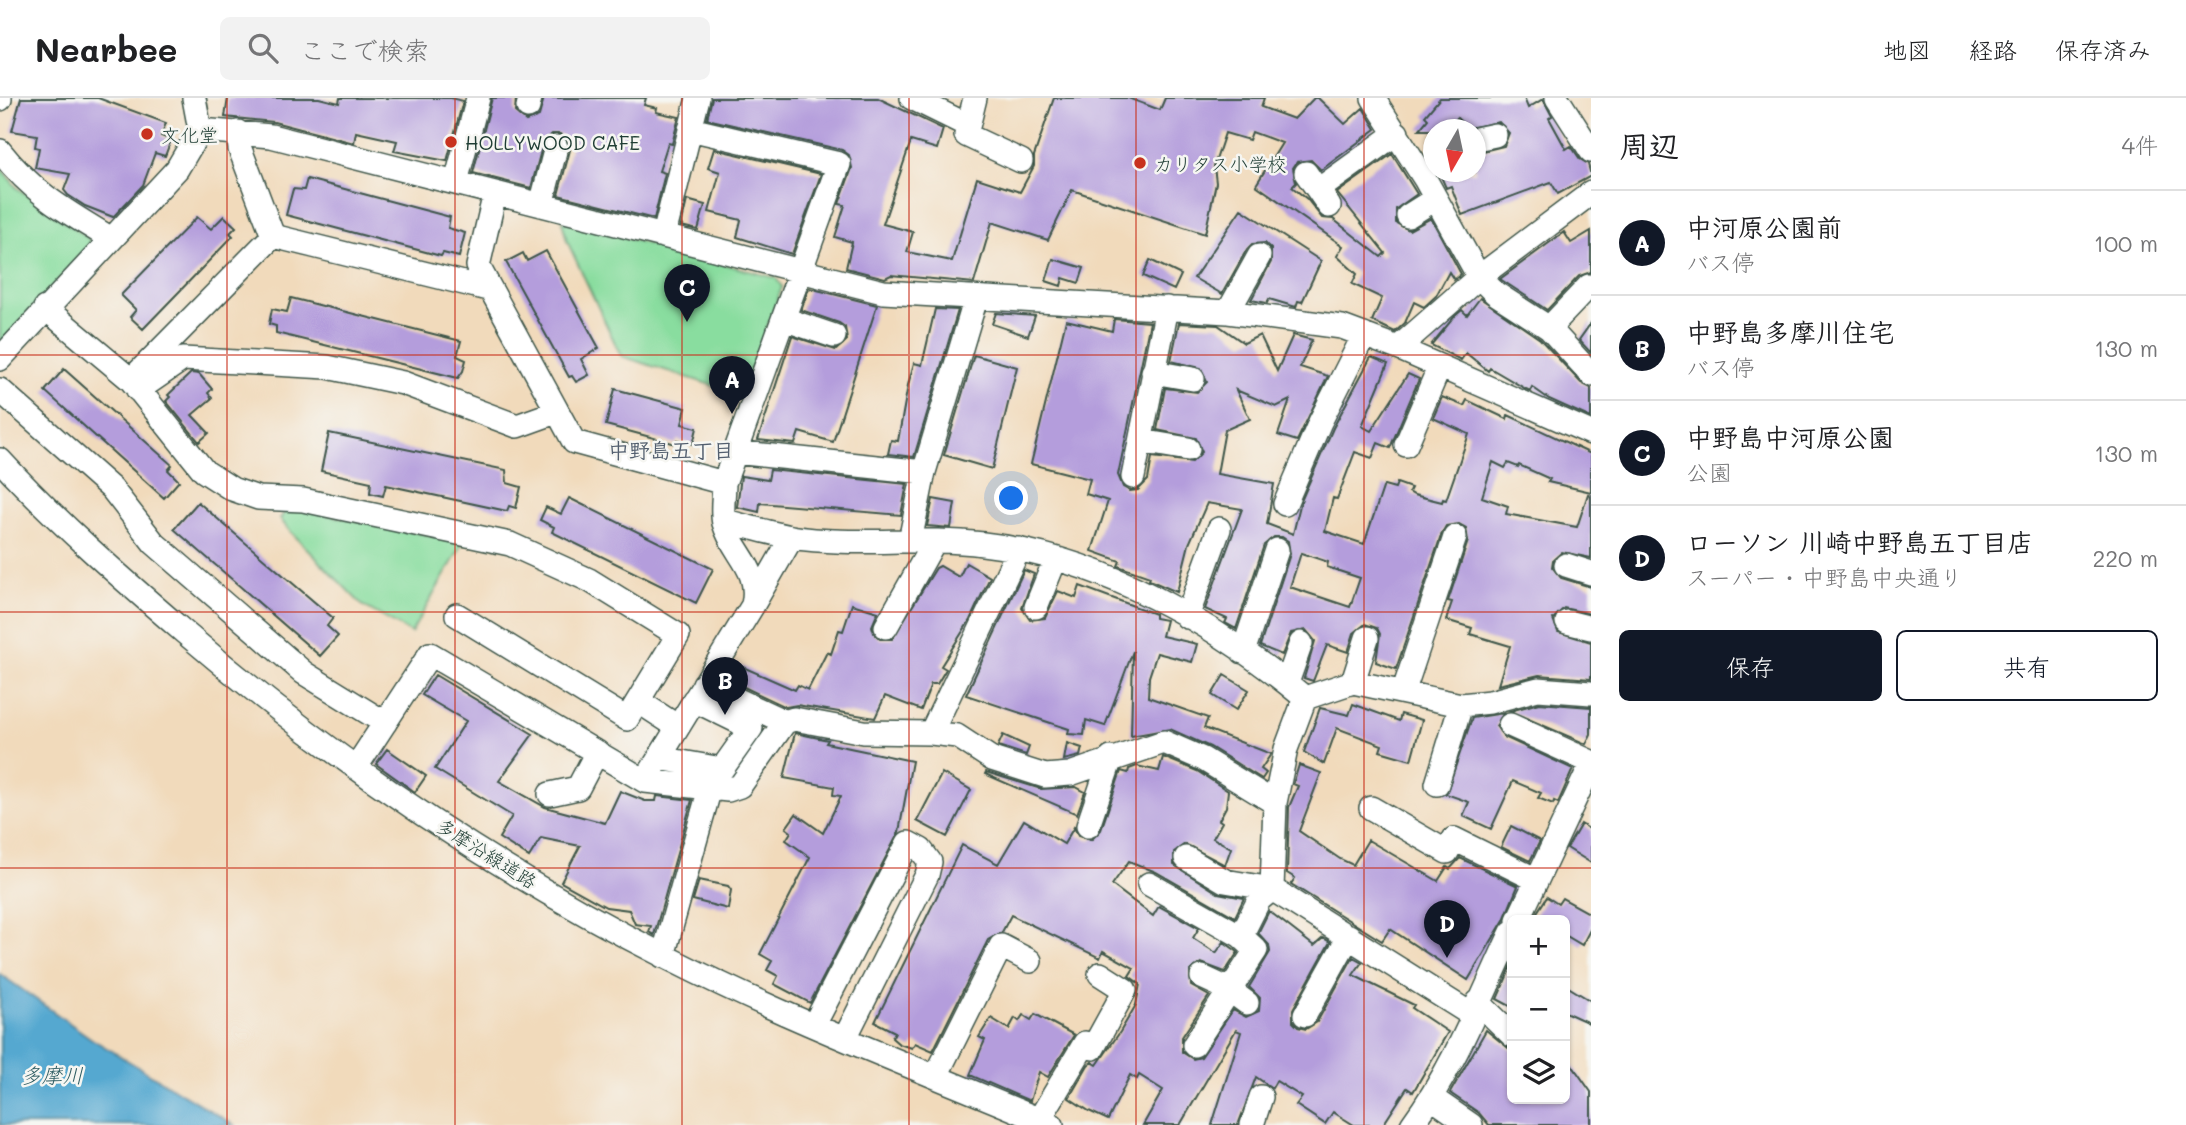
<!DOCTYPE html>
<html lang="ja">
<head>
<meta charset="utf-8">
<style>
	body { margin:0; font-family:Mali,"Klee One",sans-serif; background:#f2f2f2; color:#202124 }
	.controls { position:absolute; right:21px; bottom:21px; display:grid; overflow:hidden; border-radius:10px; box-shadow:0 2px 5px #0004 }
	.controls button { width:63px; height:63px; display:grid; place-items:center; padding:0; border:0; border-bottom:2px solid #e0e0e0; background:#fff; color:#202124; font:35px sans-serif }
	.compass { position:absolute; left:1423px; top:21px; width:63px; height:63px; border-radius:50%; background:#fff; box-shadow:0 2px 5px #0004; rotate:189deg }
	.you { position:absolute; left:1012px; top:401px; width:24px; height:24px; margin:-18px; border:5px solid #fff; border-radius:50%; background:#1a73e8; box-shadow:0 0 0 10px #1a73e833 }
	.badge { display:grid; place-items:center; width:46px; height:46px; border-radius:50%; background:#111827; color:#fff; font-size:23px; font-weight:700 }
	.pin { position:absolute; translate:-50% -58px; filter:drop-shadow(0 2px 4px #0008) }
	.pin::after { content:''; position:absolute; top:37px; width:24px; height:21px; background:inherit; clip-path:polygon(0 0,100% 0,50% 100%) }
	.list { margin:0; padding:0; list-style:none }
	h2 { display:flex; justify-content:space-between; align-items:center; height:91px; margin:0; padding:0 28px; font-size:30px }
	h2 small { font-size:23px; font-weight:400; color:#757577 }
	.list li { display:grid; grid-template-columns:46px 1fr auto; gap:21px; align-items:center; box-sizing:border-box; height:105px; padding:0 28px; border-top:2px solid #e0e0e0 }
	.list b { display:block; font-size:26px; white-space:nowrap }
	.list p { margin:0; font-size:23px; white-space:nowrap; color:#757577 }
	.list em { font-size:23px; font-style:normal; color:#757577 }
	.actions { display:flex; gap:14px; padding:21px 28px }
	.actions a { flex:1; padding:16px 0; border:2px solid #111827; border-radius:10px; text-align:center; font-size:24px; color:#111827 }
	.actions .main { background:#111827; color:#fff }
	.icon { flex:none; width:38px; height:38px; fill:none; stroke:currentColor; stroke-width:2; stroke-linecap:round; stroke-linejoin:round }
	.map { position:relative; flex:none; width:1591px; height:1027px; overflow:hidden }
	header { display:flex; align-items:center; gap:42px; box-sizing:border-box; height:98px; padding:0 35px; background:#fff; border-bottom:2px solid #e0e0e0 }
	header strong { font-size:33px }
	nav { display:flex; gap:38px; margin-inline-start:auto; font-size:24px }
	.search { width:490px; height:63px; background:#f2f2f2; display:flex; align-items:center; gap:18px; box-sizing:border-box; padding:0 24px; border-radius:10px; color:#757577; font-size:26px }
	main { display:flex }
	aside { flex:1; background:#fff }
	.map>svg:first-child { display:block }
	.green { fill:#89dd9f; stroke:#548d6a; stroke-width:2 }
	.water { fill:#55a8d0; stroke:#3a7282; stroke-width:2 }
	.building { fill:#b49ddc; fill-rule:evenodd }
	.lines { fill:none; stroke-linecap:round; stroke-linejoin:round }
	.minor-casing { stroke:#3e5548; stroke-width:26 }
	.minor { stroke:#fff; stroke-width:23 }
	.grid { fill:none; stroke:#c8321e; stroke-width:2; stroke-opacity:0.55 }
	.poi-dot { fill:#c8321e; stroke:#f6f6f2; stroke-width:2.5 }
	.labels { text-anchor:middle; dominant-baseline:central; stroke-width:5; stroke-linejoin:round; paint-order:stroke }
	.poi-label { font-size:19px; fill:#1f3d34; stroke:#f6f6f2; text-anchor:start }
	.street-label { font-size:19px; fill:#1f3d34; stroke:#f6f6f2 }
	.neighbourhood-label { font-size:21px; font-weight:bold; fill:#535f6f; stroke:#f6f6f2 }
	.water-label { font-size:21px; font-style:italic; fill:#2f5d63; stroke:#f6f6f2 }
</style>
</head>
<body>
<header>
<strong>Nearbee</strong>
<div class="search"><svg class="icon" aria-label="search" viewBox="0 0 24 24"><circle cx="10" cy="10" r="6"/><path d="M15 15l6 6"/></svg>ここで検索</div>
<nav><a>地図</a><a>経路</a><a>保存済み</a></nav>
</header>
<main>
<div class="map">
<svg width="1591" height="1027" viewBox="0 0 1591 1027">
	<rect width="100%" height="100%" fill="#f6f6f2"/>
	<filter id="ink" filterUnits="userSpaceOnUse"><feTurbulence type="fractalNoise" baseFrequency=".0143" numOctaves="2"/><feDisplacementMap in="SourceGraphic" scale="14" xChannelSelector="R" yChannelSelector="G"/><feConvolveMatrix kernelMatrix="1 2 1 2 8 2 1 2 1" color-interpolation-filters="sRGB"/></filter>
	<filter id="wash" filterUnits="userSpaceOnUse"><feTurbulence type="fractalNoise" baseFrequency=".00686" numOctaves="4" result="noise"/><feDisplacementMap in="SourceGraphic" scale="28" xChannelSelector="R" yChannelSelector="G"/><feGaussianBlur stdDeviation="1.57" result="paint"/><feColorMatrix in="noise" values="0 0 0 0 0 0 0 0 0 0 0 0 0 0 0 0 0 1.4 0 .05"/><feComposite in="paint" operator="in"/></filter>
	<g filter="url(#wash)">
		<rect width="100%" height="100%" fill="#f1dabb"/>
		<path class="green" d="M0,69L17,90L88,140L91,146L0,246Z
			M562,123L776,180L782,189L742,297L621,258L567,143Z
			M288,409L464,444L411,535L362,507L290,433L280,421Z"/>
		<path class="water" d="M0,876L92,941L234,1027H0Z"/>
		<g id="blocks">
			<path class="building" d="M21,0H98L166,25L161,38L171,42L165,58L155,55L143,87L113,119L85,108L68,97L64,92L70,76L35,70L39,50L35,49L37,37L12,33Z
				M228,0H319L339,5L340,0H451L463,3L447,63L394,53L397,43L356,34L354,45L274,24L225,19Z
				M492,0H516L515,14L526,23L539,18L544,0H646L644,7L657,10L656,14L679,19L672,46L668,45L659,73L665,75L654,121L558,97L570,52L569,45L560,36H552L543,45L531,90L473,75Z
				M712,0H878L943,31L937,51L911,43L883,126L913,134L907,154L952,163L977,80L1020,94L1034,68V58L1054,0H1128L1160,12L1165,0H1264L1261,9L1294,21L1314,0H1318L1345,26L1363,10L1376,31L1321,72L1311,62L1297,64L1293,70L1296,85L1292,89L1307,101L1322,120L1333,121L1381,159L1385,155L1337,95L1392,56L1417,96L1396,111V125L1409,132L1431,120L1461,176L1454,182L1449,174L1436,198L1424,209L1414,204L1405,225L1395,234L1372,223L1382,200L1352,186L1357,176L1337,158L1343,148L1256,87L1282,45L1252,34L1249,42L1225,35L1214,68L1216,85L1205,136L1072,92L1048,142L992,124L974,185L891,177L885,180L846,170L852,144L835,139L845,107L839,106L852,70L849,57L842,52L707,21Z
				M1440,0H1524L1528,10L1543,1L1552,18L1549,20L1566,51L1571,48L1580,61L1588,66L1591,78L1558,96L1551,84L1462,117L1451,88L1446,90L1439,74H1475V55L1504,48L1509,35L1499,24L1468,30L1457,20L1448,32H1419L1428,21L1425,18Z
				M714,51L821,76L792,156L737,139L741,122L709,114L720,74L708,70Z
				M307,81L450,119L448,130L465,135L459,159L443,155L441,158L286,117L293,91L304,92Z
				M687,102L705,107L698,132L681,128Z
				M1241,111L1321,163L1302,204L1298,203L1296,209L1269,201L1267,205L1251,202L1271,164V151L1265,145L1252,146L1247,151L1222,196L1194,180Z
				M224,118L236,129L230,135L233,138L143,231L130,219L136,212L121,197L197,119L211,131Z
				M1591,133V174L1579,178L1547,212L1500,181L1564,134L1571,145Z
				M546,153L599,250L581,261L589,277L576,284L572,278L569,279L506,164L523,155L527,163Z
				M1053,161L1084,170L1079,185L1063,180L1061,188L1046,183Z
				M1150,162L1181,177L1174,192L1143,178Z
				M809,190L877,207L833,344L799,334L795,346L758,342L792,238L836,252L847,242L845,229L839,225L801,212Z
				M291,200L461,243L457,258L466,262L463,273L458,280L276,235V228L269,226L272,211L287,214Z
				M1480,200L1540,241L1581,285L1591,290V320L1549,301L1532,289L1530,293L1526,291L1490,270L1488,273L1466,255L1461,262L1431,247L1455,218L1462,212L1467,217Z
				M935,211L958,212L914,359L888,356L891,342L898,343L908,287L914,265L922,267Z
				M996,215L1035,218L1028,238L992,226Z
				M1114,221L1150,224L1118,377L1123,389L1130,393L1138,392L1148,382L1152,359L1192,364L1202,354L1196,340L1157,332L1165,290L1197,294L1207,284L1201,270L1171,263L1179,225L1218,227L1244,245L1260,237L1277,273L1293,237L1312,242L1300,269L1328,278L1297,343L1278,337L1290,302L1276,309L1236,292L1250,321L1225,332L1217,376L1274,386L1267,426L1293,436L1301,403L1333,330L1371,259L1388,266L1362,328L1371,333L1408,276L1419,281L1390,350L1378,345L1372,360L1355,354L1337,401L1333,400L1325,433L1364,446L1384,387L1395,390L1397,385L1411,390L1409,394L1414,397L1442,404L1443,401L1446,402L1469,336L1433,320L1442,299L1464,308L1467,302L1507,321L1508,317L1591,356V394L1548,384L1550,381L1519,367L1518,369L1508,365L1505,370L1493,364L1482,399L1508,408L1506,416L1577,429L1588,396L1591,397V460L1562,454L1553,462L1552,469L1561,480L1591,489V516L1564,510L1553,521L1558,534L1591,544V581L1539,577L1498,587L1510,548L1470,536L1472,530L1446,522L1452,504L1448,503L1468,443L1466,430L1459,426L1446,428L1442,435L1396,571L1376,564L1380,536L1377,530L1365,526L1354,535L1348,554L1327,547L1313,583L1304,580L1315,543L1306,532L1291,535L1282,557L1260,548L1290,456L1288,443L1282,439H1274L1264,447L1236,531L1225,525L1227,521L1205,511L1242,411L1207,405L1189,446L1177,494L1149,482L1150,479L1118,468L1120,463L1092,453L1108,403L1086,396L1090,381L1031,366L1066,222L1112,233ZM1301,455L1328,464L1327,469L1360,480L1350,509L1290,489Z
				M1591,225V255L1579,242Z
				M974,257L1017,269L992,371L944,357Z
				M64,271L172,367L168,372L179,383L164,400L45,293Z
				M191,275L199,276L212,291L208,295L212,300L192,317L209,335L199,344L166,303L170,299L168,297Z
				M615,291L686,310L682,326L697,330L693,346L677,342L676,346L606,327Z
				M329,335L506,372L507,385L521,389L516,410L509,408L507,413L386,387L383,398L370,395L371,384L321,373Z
				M770,372L907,386L901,417L760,405L759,414L737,409L741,378L768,382Z
				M569,400L713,471L696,505L552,434L554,429L540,422L546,409L561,416Z
				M933,401L955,405L951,430L927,428Z
				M198,404L333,520L327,528L338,538L320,558L174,431Z
				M966,465L990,479L970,522L941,568L946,571L937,586H931L921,612L885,598L875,620L797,607L786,609L725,580L734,565L795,592L798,587L808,592L827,554L831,556L839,532L843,533L852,506L878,514L872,528L874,535L880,541H892L936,470L940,468L959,479Z
				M1024,472L1034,476L1022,510L1030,522L1045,520L1058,493L1076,500L1080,488L1155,516V520L1166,522L1162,538L1197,546L1192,564L1157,555L1149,579L1148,599L1208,620L1204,630L1271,656L1261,671L1266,675L1262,681L1210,649L1170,631L1131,638L1133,553L1105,628L1086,622L1084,637L1068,636L1069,631L966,597Z
				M435,577L533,636L499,683L545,709L605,725L620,693L645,703H656L657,698L692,702L654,837L649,834L651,828L635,826L629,812L606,809L561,784L580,748L541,740L529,759L499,740L512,718L435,671L466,623L422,597Z
				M1224,577L1249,592L1236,612L1212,597Z
				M1539,605L1591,609V636L1586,646L1510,613Z
				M1353,606L1399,623L1401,616L1422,622L1411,662L1380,653L1382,647L1337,630L1324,666L1304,654L1320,610L1349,617Z
				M1504,615L1496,628L1504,639L1573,671L1558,705L1554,703L1553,706L1538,700L1541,695L1513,683L1491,731L1463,718L1469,704L1446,696L1472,620Z
				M795,635L828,642L826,645L912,663L899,734L810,905L774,886L778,878L767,872L772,863L760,856L810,759L786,742L791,734L786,730L796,716L823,735L841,698L833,697L834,689L784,680Z
				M1003,637L1029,649L1026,657L998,648Z
				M1067,645L1082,650L1080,658L1064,662Z
				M387,651L426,678L415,694L376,666Z
				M1163,659L1197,673L1228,693L1226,709L1219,722L1222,724L1213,740L1231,750L1225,767L1185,746L1174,754V767L1218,795L1244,800L1235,819L1156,774L1129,763L1112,787L1153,818L1159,808L1199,830L1193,840L1216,855L1224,844L1238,854L1225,874L1201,865L1190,873L1191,888L1209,898L1182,939V954L1193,961L1201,959L1233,912L1246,919L1259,913L1260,900L1249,889L1270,854L1269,847L1258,835L1269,813L1314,848L1323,840L1330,844L1293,911V924L1298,929L1306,931L1317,924L1353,859L1362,864L1353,877L1414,907L1412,910L1448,934L1413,994L1407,990L1383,1027H1354L1333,1014L1325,1026L1296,1007L1302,999L1276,983L1272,990L1256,979L1238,1027H1212L1241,934L1236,932L1180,1027H1143L1163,992L1139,977L1137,981L1130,977L1108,1022L1089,1013L1069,1000L1088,967L1092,964L1097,967L1120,934L1136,907L1140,886L1129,878L1134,870L1103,853L1100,860L1011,817L1002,834L988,842L933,953L915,945L912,950L899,946L892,940L895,934L875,924L962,747L998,766L1024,722L1064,746L1074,729L1078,738L1091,742L1101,732L1121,673L1128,675L1129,671L1137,668L1159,673Z
				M1299,667L1321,675L1299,733L1340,761L1353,767L1368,742L1438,783L1447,769L1450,771L1460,760L1518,788L1504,822L1468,882L1390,831L1382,843L1291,786L1295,780L1287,775L1289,709L1298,688L1293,686Z
				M986,674L1041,691L1076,689L1085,694L1077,716L985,676Z
				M942,675L971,692L947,739L917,723Z
				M1581,726L1591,732V765L1567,750Z
				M1511,728L1540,743L1530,763L1501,749Z
				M699,782L728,788L731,792L728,811L693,802Z
				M1547,799L1558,806L1562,800L1591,816V830L1582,847L1565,837V822H1546L1536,816Z
				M1512,867V909L1497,901Z
				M1565,887L1591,903V926L1565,914Z
				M1035,916L1074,937L1048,979L1039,974L1030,1003L970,977L985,942L979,939L991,920L1009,931L1015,920L1019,923L1023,917L1031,922Z
				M1486,932L1512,953V1001H1565V957L1591,994V1027H1489L1479,1015L1450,995Z"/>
		</g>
	</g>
	<g filter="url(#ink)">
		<use href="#blocks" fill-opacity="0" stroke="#3e5548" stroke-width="2"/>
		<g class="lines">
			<defs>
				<path id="minor" d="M912,0L967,27
					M975,0L966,37L1021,63
					M1373,0L1425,81L1479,179L1495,195L1549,230L1591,276
					M1557,0L1591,53
					M0,1V0
					M528,9L530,0
					M200,32L271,38L883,194L1228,214L1342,229L1398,250L1591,335
					M238,34L240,51L273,138L488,191
					M1476,41L1495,37
					M0,53C33,95 65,113 110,140
					M1306,75L1329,108
					M456,84L478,0
					M1318,92L1397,35
					M495,95L478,168L574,344L724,385
					M541,107L556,49
					M1408,118L1435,101
					M664,137L698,0
					M45,210L131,282L204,373L232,391L258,400L303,402L510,446L589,482L678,537L627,621L457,517
					M1228,214L1259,158
					M784,221L834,238
					M1549,230L1589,188
					M1398,250L1479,179L1591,95
					M0,261L177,71L200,32L194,0
					M1153,274L1193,281
					M131,282L273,138
					M0,292L112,391L154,445L304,575L385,625
					M138,292L183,261L327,269L403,285L517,328L556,314
					M1141,343L1188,351
					M1406,347L1439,270
					M734,354L924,374
					M0,362C57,424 120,479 184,534C332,661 495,773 670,861C794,924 924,973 1052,1027
					M1133,379L1167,210
					M1285,406L1320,324L1364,237
					M724,423C746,428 769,435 791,439C854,449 920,438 983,446C1101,459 1215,525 1305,600L1286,651L1275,705L1272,791L1472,917
					M910,443L924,374L976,200
					M1566,467L1591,475
					M754,505L792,439
					M1036,509L1055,462
					M1187,519L1219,431
					M1567,524L1591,530
					M886,529L934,444
					M1243,554L1277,452
					M1353,584L1367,540
					M1287,585L1301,545
					M1404,592L1455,439
					M1305,600L1353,584L1461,607L1490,604L1538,591L1591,595
					M638,603L678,629
					M785,624L794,621L864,634L931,635L1019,451
					M1510,627L1591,664
					M931,635L957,638L992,661L1045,678L1070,676L1164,644L1203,661L1275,705
					M659,660L722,671L751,630L694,602
					M356,669L430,556L645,683L728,692L740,688L785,624L704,586
					M645,683L753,507C761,470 733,457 724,425C721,413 724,398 724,385L839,66L690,31
					M1437,686L1461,607
					M550,696L578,690L597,654
					M1371,710L1447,754L1454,741L1537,782
					M1088,728L1111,660
					M1186,760L1225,783L1272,791
					M1149,786L1241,838L1259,802L1272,791
					M1518,822L1591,667
					M663,858L710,690
					M1202,879L1228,891L1247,905
					M1478,904L1512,937
					M1305,917L1349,838
					M814,927L908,745L921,752L930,764L927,777L845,940
					M1194,947L1256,852L1241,838
					M936,978L1001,848L1030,863
					M1432,1000L1471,1027
					M1039,1022L1085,945L1093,950L1125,892L1100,876
					M1252,1027L1261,999
					M1412,1027C1455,969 1481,899 1512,834"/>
			</defs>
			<use href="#minor" class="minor-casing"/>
			<use href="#minor" class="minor"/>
		</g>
	</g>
	<path class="grid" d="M227,0V1027M455,0V1027M682,0V1027M909,0V1027M1136,0V1027M1364,0V1027M0,257H1591M0,514H1591M0,770H1591"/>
	<g class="poi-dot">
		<circle cx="147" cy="36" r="7"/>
		<circle cx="451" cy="44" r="7"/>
		<circle cx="1140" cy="65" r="7"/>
	</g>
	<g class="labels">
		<g class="poi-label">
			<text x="161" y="36">文化堂</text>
			<text x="465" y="44">HOLLYWOOD CAFE</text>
			<text x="1154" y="65">カリタス小学校</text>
		</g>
		<g class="street-label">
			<text transform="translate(487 755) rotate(32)">多摩沿線道路</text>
		</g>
		<g class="neighbourhood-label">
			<text x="671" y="351">中野島五丁目</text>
		</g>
		<g class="water-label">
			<text x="52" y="976">多摩川</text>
		</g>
	</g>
</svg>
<div class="controls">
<button>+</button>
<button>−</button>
<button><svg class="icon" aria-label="layers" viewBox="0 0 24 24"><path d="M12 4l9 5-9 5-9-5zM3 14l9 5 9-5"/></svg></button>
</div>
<svg class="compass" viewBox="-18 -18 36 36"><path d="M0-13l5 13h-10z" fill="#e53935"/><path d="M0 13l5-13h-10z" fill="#757577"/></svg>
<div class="you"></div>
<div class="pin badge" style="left:732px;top:316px">A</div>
<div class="pin badge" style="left:725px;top:617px">B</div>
<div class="pin badge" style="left:687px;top:224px">C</div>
<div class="pin badge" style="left:1447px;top:860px">D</div>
</div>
<aside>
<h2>周辺<small>4件</small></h2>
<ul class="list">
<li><span class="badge">A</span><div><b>中河原公園前</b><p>バス停</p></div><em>100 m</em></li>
<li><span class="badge">B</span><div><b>中野島多摩川住宅</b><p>バス停</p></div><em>130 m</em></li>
<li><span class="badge">C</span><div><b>中野島中河原公園</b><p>公園</p></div><em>130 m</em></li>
<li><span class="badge">D</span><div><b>ローソン 川崎中野島五丁目店</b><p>スーパー · 中野島中央通り</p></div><em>220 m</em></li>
</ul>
<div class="actions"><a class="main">保存</a><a>共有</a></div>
</aside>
</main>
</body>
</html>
